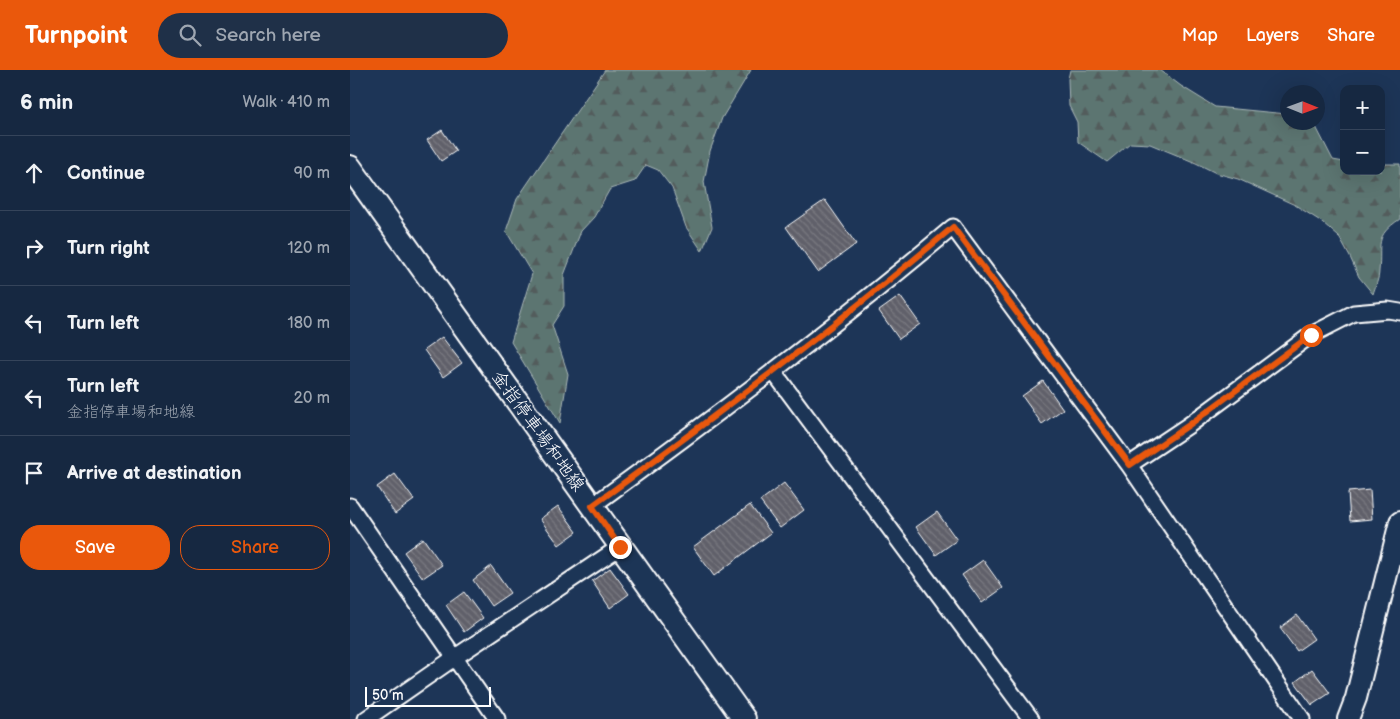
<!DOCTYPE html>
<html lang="en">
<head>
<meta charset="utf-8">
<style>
	body { margin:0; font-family:"Balsamiq Sans","Klee One",sans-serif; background:#1f3048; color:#f1f3f6 }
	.controls { position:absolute; right:15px; top:15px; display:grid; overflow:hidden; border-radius:10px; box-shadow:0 5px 20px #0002 }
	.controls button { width:45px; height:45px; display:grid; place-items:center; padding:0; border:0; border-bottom:1px solid #35445a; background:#162841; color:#f1f3f6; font:25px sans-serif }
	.compass { position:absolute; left:930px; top:15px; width:45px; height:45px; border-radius:50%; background:#162841; box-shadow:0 5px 20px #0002; rotate:91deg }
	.scale { position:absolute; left:15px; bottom:12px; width:126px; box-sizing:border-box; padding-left:5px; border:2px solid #fff; border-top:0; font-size:14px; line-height:18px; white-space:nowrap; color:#fff; -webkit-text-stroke:4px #1d3557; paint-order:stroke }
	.stop { position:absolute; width:15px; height:15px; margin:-11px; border:4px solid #ea580c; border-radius:50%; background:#fff }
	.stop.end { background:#ea580c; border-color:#fff; box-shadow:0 1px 5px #0008 }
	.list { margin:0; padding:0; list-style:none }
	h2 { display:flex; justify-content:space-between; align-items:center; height:65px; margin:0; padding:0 20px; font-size:21px }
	h2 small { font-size:16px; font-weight:400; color:#9ea6b1 }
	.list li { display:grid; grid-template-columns:32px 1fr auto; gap:15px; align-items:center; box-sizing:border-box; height:75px; padding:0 20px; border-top:1px solid #35445a }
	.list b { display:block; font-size:19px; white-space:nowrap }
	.list p { margin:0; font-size:16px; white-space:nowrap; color:#9ea6b1 }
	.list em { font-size:16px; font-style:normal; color:#9ea6b1 }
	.actions { display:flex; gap:10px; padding:15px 20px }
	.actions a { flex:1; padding:11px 0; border:1px solid #ea580c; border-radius:20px; text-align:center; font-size:18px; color:#ea580c }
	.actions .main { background:#ea580c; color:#fff }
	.icon { flex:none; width:28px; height:28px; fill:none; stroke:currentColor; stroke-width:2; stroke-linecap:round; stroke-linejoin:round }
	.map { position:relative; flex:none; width:1050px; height:649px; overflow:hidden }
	header { display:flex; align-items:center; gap:30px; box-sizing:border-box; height:70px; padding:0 25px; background:#ea580c; color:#fff }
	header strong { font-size:24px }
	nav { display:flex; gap:28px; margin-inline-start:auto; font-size:18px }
	.search { width:350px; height:45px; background:#1f3048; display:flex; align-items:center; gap:12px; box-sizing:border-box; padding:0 18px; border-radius:28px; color:#9ea6b1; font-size:19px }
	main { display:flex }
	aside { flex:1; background:#162841 }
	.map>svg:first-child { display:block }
	.forest { fill:url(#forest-firs); stroke:#adbab8 }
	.building { fill:url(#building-back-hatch); stroke:#fff }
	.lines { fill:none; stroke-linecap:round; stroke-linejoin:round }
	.minor-casing { stroke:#fff; stroke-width:19 }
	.tertiary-casing { stroke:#fff; stroke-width:24 }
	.secondary-casing { stroke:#fff; stroke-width:26 }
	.minor { stroke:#1d3557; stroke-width:15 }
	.tertiary { stroke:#1d3557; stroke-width:20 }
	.secondary { stroke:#1d3557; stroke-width:22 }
	.route { stroke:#ea580c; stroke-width:6 }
	.labels { text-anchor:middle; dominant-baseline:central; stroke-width:4; stroke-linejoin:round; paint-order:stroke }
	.street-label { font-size:18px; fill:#fff; stroke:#1d3557 }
</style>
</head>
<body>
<header>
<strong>Turnpoint</strong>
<div class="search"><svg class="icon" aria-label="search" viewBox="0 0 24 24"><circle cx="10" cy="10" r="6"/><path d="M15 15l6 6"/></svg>Search here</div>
<nav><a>Map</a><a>Layers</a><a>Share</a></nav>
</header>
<main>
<aside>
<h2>6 min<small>Walk · 410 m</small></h2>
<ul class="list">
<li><svg class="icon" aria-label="ahead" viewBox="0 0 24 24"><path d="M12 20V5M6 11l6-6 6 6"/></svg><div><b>Continue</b></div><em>90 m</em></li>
<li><svg class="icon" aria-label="right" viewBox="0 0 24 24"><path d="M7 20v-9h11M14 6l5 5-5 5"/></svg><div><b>Turn right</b></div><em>120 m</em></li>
<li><svg class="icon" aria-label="left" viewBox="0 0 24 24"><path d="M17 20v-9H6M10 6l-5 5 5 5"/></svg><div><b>Turn left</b></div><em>180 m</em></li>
<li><svg class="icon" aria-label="left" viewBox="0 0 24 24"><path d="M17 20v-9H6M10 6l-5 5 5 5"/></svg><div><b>Turn left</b><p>金指停車場和地線</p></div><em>20 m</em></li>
<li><svg class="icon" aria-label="arrive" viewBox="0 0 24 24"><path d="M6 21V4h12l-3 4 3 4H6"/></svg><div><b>Arrive at destination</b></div></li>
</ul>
<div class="actions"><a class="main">Save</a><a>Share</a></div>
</aside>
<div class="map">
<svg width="1050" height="649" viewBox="0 0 1050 649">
	<defs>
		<pattern id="forest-firs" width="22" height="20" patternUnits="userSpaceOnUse" patternTransform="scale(1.25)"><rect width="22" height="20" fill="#5b7471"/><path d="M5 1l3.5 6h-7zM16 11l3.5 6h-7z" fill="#525c5b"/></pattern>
		<pattern id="building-back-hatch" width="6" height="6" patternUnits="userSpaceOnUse" patternTransform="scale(1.25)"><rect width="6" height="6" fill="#61616a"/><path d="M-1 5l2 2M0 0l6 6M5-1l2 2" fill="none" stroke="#797980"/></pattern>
	</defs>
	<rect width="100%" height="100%" fill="#1d3557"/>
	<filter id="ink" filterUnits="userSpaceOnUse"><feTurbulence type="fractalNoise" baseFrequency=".02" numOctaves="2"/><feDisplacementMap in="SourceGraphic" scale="10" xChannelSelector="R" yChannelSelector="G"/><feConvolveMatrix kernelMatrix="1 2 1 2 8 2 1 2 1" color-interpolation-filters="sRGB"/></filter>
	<g filter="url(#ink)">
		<path class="forest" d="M255,0H401L372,48L360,81L354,112L362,157L352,181L336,157L322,118L308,100L296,95L285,111L260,119L244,147L231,161L214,205V236L202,255L218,304L210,353L161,272L182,204L156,161L167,129Z
			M720,0H810L831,16L865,37L937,44L938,52L964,53L983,90L994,92V101H1031V94H1050V149C1023,167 1032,174 1029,201C1029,209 1025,217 1023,224L1009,207L1000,187L989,167L972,152L945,135L888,109L866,103L846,93L800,74L780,73L757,92L728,72L727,52L719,36L718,9Z"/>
		<path class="building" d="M92,60L106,81L91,91L77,70Z
			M475,130L506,174L468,202L436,157Z
			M550,226L570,254L549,269L529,241Z
			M92,267L112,293L93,307L74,280Z
			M693,311L713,339L692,354L672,326Z
			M45,404L64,430L45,444L27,417Z
			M434,413L454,440L430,458L410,431Z
			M1020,420L1022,449L1000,451L998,422Z
			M400,435L421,463L364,506L343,477Z
			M208,436L227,462L209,475L190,449Z
			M587,442L607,470L586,485L566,457Z
			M73,468L92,495L73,508L54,482Z
			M633,490L653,518L632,533L612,505Z
			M141,496L160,523L141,536L123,510Z
			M260,498L279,524L260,538L242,511Z
			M114,522L133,548L114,562L96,535Z
			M947,545L964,569L947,581L930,558Z
			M962,599L980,623L962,635L945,612Z"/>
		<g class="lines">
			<defs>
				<path id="minor" d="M423,301L681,649
					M779,395L839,355L961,265L1004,243L1038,240L1050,242
					M0,436L147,649
					M242,436C365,347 487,255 603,157L779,395L952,649
					M16,649L104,588L270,477"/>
				<path id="tertiary" d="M998,649L1006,628L1050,452"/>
				<path id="secondary" d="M0,97L394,649"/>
			</defs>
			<use href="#minor" class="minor-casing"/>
			<use href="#tertiary" class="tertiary-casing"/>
			<use href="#secondary" class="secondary-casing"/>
			<use href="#minor" class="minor"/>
			<use href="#tertiary" class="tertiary"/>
			<use href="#secondary" class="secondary"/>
		</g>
	</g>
	<g class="lines" filter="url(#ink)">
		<path class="route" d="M270,477L242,436C365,347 487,255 603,157L780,395L839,355L961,265"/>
	</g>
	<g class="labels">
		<g class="street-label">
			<text transform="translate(188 361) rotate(54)">金指停車場和地線</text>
		</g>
	</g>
</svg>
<div class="controls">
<button>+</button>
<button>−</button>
</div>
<svg class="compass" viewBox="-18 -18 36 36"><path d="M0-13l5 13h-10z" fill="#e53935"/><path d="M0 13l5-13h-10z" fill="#9ea6b1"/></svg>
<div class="scale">50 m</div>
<div class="stop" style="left:961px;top:265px"></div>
<div class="stop end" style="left:270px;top:477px"></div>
</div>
</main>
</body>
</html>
